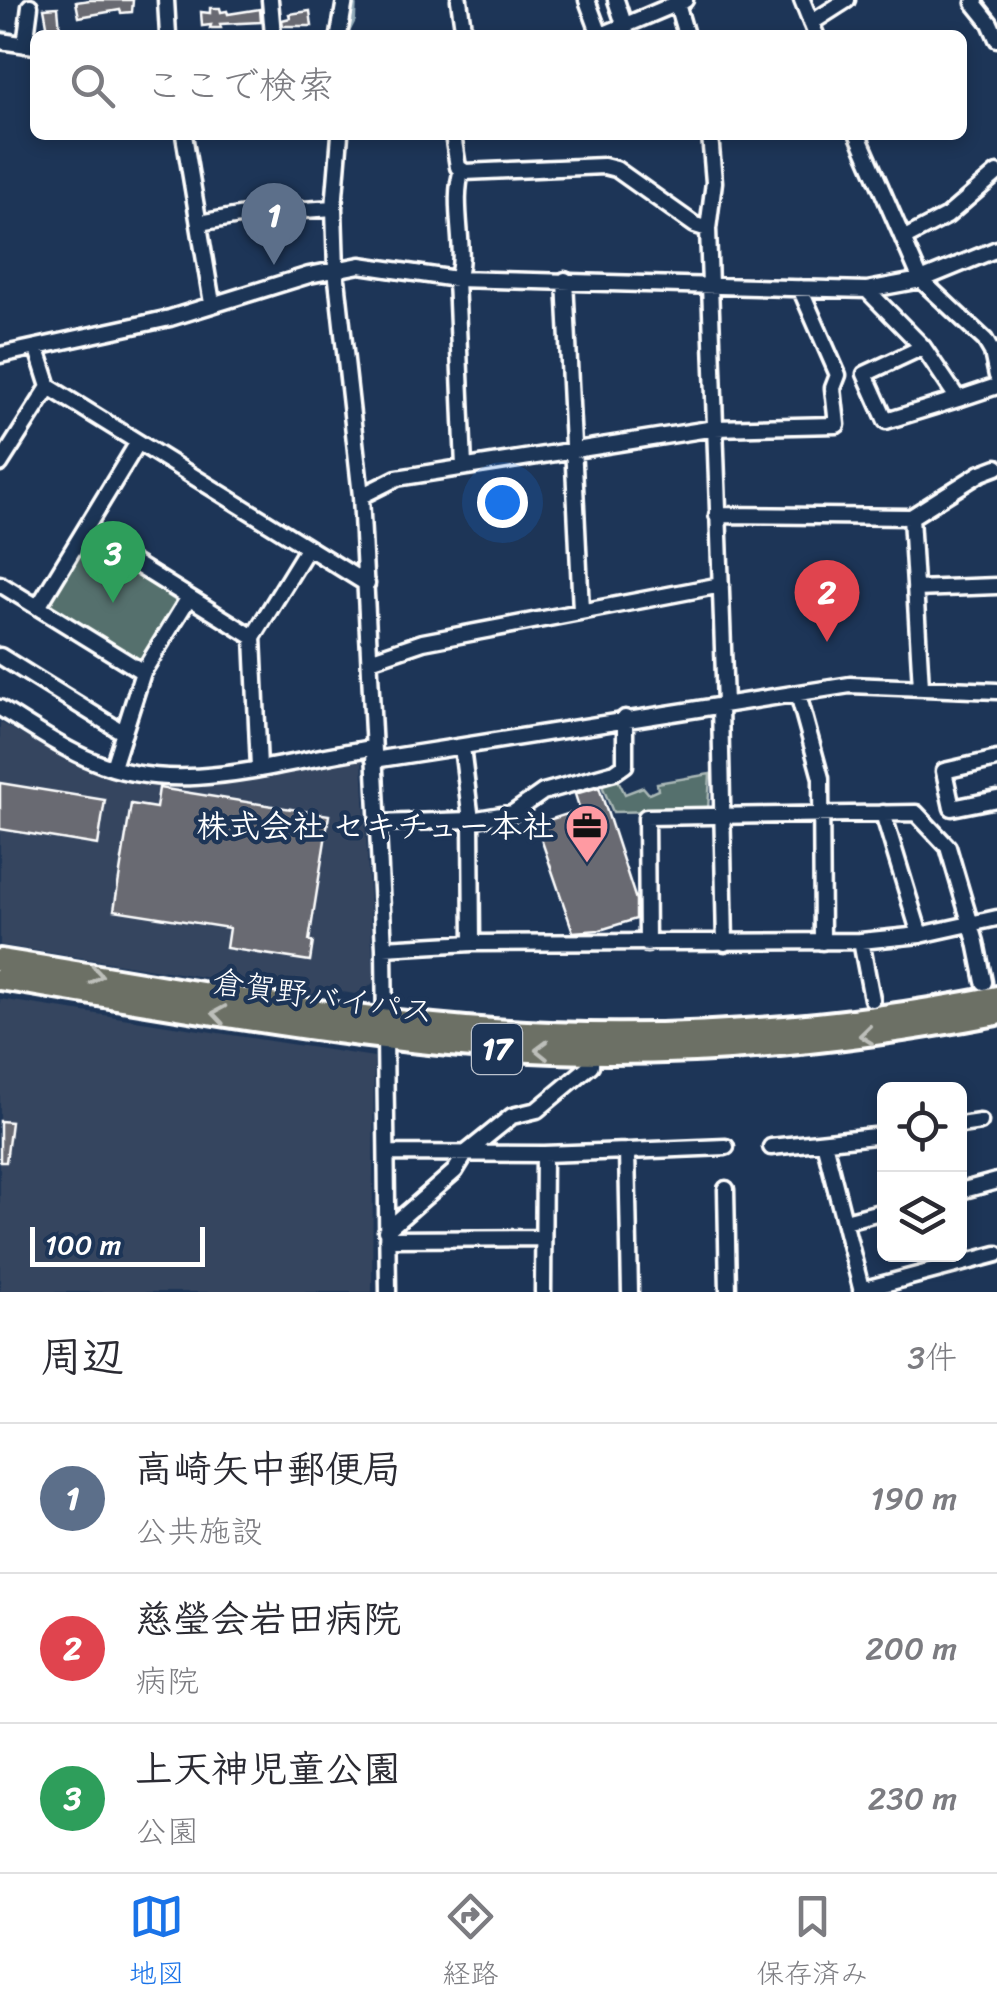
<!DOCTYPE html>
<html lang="ja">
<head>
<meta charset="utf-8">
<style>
	body { margin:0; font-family:Sriracha,"Klee One",sans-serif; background:#f2f2f3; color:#2b2b33 }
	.controls { position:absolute; right:30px; bottom:30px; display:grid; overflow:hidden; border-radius:15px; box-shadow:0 5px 15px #0003 }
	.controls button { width:90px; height:90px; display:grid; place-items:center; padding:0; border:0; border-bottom:2px solid #e1e1e2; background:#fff; color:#2b2b33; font:50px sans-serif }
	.scale { position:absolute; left:30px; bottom:25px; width:175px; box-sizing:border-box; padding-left:10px; border:5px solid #fff; border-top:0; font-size:28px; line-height:35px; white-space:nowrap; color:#fff; -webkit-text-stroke:8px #1d3557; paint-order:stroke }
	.you { position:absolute; left:502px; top:502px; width:35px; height:35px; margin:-25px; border:8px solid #fff; border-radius:50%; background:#1a73e8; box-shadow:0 0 0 15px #1a73e833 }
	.badge { display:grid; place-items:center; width:65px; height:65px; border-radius:50%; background:#1a73e8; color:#fff; font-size:32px; font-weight:700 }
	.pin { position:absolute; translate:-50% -82px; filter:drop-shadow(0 2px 5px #0008) }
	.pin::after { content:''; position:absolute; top:52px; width:35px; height:30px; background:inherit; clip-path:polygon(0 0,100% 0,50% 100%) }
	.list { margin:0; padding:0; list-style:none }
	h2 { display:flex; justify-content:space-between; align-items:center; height:130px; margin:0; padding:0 40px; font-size:42px }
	h2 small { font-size:32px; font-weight:400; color:#7c7c81 }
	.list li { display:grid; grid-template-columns:65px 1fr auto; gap:30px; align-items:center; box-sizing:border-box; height:150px; padding:0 40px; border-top:2px solid #e1e1e2 }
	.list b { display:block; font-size:38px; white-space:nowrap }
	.list p { margin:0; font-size:32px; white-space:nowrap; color:#7c7c81 }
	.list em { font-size:32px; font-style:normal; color:#7c7c81 }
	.icon { flex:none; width:55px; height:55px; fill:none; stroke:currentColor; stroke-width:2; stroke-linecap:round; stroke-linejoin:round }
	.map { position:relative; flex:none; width:997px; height:1292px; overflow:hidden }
	.search { position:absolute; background:#fff; box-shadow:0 5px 15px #0003; left:30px; right:30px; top:30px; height:110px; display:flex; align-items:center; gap:25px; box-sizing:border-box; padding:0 35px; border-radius:15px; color:#7c7c81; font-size:38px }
	.sheet { height:580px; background:#fff }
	nav { display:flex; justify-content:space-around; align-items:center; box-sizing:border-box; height:140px; border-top:2px solid #e1e1e2; background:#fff; font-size:28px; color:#7c7c81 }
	nav a { display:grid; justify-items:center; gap:5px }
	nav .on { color:#1a73e8 }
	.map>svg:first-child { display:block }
	.built { fill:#34455f }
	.green { fill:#55706d; stroke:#aab8b6; stroke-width:2.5 }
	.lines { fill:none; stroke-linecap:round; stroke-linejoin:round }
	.stream { stroke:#8fa9b8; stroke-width:4 }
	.building { fill:#696a72; stroke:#fff; stroke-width:2.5 }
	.minor-casing { stroke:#fff; stroke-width:21 }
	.highway-casing { stroke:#fff; stroke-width:28 }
	.minor { stroke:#1d3557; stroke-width:14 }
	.highway { stroke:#6c7065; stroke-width:20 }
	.oneway { stroke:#bdbfba }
	.labels { text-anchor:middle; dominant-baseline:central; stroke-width:9; stroke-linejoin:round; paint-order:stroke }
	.shield { fill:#1d3557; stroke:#bbc2cd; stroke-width:2.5 }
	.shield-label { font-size:30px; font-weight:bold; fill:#fff }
	.poi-label { font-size:32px; font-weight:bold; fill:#fff; stroke:#1d3557; text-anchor:end }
	.street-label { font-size:32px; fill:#fff; stroke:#1d3557 }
</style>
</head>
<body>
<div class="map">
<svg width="997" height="1292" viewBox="0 0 997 1292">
	<rect width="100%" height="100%" fill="#1d3557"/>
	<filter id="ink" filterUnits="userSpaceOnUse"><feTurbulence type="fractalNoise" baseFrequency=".01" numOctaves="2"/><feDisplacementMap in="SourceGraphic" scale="20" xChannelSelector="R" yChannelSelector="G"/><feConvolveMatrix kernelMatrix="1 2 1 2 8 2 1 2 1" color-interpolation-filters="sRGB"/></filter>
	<g filter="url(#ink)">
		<path class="built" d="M0,722L77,766L145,784L192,787L362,760L374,982L360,995L331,990L317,995L0,945Z
			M0,999L374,1057L372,1292H0Z"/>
		<path class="green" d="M88,542L179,603L143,662H138L48,607V602L83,545Z
			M710,774L708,810L613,812L601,783L617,778L625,794L643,787L649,794L658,790L657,783Z"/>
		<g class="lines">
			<path class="stream" d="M0,31L20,35
				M348,32L354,20L355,0"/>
		</g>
		<path class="building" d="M90,0H133L132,12L121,13L120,10L79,17L76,2Z
			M58,7L60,30H48L44,8Z
			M210,8H220L221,12L227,11L228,14L260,9L261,22L220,24L221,28H210L211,25L202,26L201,12L210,13Z
			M310,11L312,26H283L282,20L290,18L289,14Z
			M0,783L105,800L98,845L0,829Z
			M599,787L636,900V919L600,930L573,932L536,824L580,810L575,794Z
			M159,788L329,815L309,941L313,942L310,961L226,948L229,928L114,910L131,804L156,808Z
			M0,1121L11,1122L6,1162H0Z"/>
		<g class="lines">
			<defs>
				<path id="minor" d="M166,0L168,35
					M270,0L273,35
					M459,0L464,35
					M587,0L600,35
					M616,0L625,27
					M802,0L816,35
					M976,0L974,3L990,23L997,39
					M677,4L686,35
					M811,23L847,0
					M339,35L345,0
					M602,35L685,0
					M0,41L35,46
					M25,45L30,6
					M184,135L212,303
					M340,135L334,208L336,270L361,496L384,948L388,1292
					M453,135L458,167L465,172L604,166L616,169L695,225L708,229
					M710,135L714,182L708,229L725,704
					M858,135L921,280L985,340L992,352L997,376
					M462,170C450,205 469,257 456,279L464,467
					M199,223L256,213L334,208
					M903,239L947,216L997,173
					M565,280L581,610
					M867,290L923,347L958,399L997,386
					M923,347L865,374L886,421L958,399
					M37,349L49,387L367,584
					M0,355L170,318L309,275L360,265L456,279L867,290L921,280L997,249
					M0,464L49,387
					M361,496L397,478L715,428L837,425L833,388L838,375L800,288
					M717,515L911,517L981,473L997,467
					M911,517L921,687
					M84,532L253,637
					M0,584L143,672
					M915,589L997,586
					M38,607L137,444
					M0,656L124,733
					M370,660L423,642L721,585
					M798,694L821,778L822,942
					M720,705L725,943
					M0,708C30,726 61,748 93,761C182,799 284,760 373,748
					M462,747L471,820L472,943
					M997,759L944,771L952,808L997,799
					M374,760L850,685L997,691
					M113,767L143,672L188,599
					M259,767L253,637L307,549
					M883,813L920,935
					M377,823L471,820L513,813L543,792L615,772L625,765V718
					M861,941L872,999
					M647,944L646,817L916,813L948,847L976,942L984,982
					M384,948L472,943L861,941L920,935L997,918
					M960,1125L980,1122
					M824,1142L862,1292
					M771,1147L884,1135
					M627,1151L726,1147
					M387,1153L544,1154
					M726,1189L728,1292
					M960,1191L997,1181
					M845,1221L884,1211
					M386,1231L455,1171L466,1153L512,1116L537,1110L591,1065L592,1051
					M387,1239L543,1238
					M861,1290L997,1254
					M543,1292L544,1154L627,1151L630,1292"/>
				<path id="highway" d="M0,960C135,981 270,1007 406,1022C602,1045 804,1035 997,997
					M0,979C165,1005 330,1037 497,1049C663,1061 834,1045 997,1014"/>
			</defs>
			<use href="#minor" class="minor-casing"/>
			<use href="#highway" class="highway-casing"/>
			<use href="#minor" class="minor"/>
			<use href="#highway" class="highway"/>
		</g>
		<defs><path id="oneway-chevron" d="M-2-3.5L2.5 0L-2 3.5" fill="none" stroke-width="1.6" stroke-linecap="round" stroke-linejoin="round" transform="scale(2.5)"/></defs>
		<g class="oneway">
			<use href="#oneway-chevron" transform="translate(96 975) rotate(9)"/>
			<use href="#oneway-chevron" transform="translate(219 1014) rotate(-171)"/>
			<use href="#oneway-chevron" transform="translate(866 1035) rotate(174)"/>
			<use href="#oneway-chevron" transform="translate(542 1050) rotate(-179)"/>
		</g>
	</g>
	<defs>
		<symbol id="office-pin" viewBox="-11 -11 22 30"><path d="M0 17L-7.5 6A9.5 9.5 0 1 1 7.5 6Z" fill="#ff9aa2" stroke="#1d3557"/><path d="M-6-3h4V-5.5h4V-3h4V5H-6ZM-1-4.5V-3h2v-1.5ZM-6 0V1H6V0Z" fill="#111"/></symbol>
	</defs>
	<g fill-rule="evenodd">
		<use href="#office-pin" x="562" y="801" width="50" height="68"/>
	</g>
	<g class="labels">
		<rect class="shield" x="472" y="1024" width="50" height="50" rx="8"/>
		<g class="shield-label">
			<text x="497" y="1049">17</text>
		</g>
		<g class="poi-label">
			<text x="554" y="826">株式会社 セキチュー本社</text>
		</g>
		<g class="street-label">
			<text transform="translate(323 997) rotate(8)">倉賀野バイパス</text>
		</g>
	</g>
</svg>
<div class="controls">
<button><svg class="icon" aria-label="locate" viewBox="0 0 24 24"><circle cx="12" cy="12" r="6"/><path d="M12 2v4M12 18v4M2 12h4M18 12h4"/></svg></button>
<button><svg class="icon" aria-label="layers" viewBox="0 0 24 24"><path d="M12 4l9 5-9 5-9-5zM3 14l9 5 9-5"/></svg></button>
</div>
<div class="scale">100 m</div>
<div class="you"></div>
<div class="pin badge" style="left:274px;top:265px;background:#5c6f8a">1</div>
<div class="pin badge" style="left:827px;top:642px;background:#e0444e">2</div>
<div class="pin badge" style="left:113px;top:603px;background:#2e9e5b">3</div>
<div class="search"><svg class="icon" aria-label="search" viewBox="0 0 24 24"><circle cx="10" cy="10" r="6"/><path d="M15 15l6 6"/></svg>ここで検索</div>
</div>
<section class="sheet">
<h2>周辺<small>3件</small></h2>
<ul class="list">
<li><span class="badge" style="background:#5c6f8a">1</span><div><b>高崎矢中郵便局</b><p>公共施設</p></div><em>190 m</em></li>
<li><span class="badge" style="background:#e0444e">2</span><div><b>慈瑩会岩田病院</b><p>病院</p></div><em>200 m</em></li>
<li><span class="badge" style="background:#2e9e5b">3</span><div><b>上天神児童公園</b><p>公園</p></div><em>230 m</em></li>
</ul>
</section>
<nav>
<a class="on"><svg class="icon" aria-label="map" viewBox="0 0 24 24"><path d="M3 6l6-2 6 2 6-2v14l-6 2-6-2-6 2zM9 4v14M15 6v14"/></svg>地図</a>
<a><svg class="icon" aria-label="directions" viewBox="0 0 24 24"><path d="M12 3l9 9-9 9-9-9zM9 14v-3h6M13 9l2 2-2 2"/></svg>経路</a>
<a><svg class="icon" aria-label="saved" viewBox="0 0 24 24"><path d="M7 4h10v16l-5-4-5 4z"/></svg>保存済み</a>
</nav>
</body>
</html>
